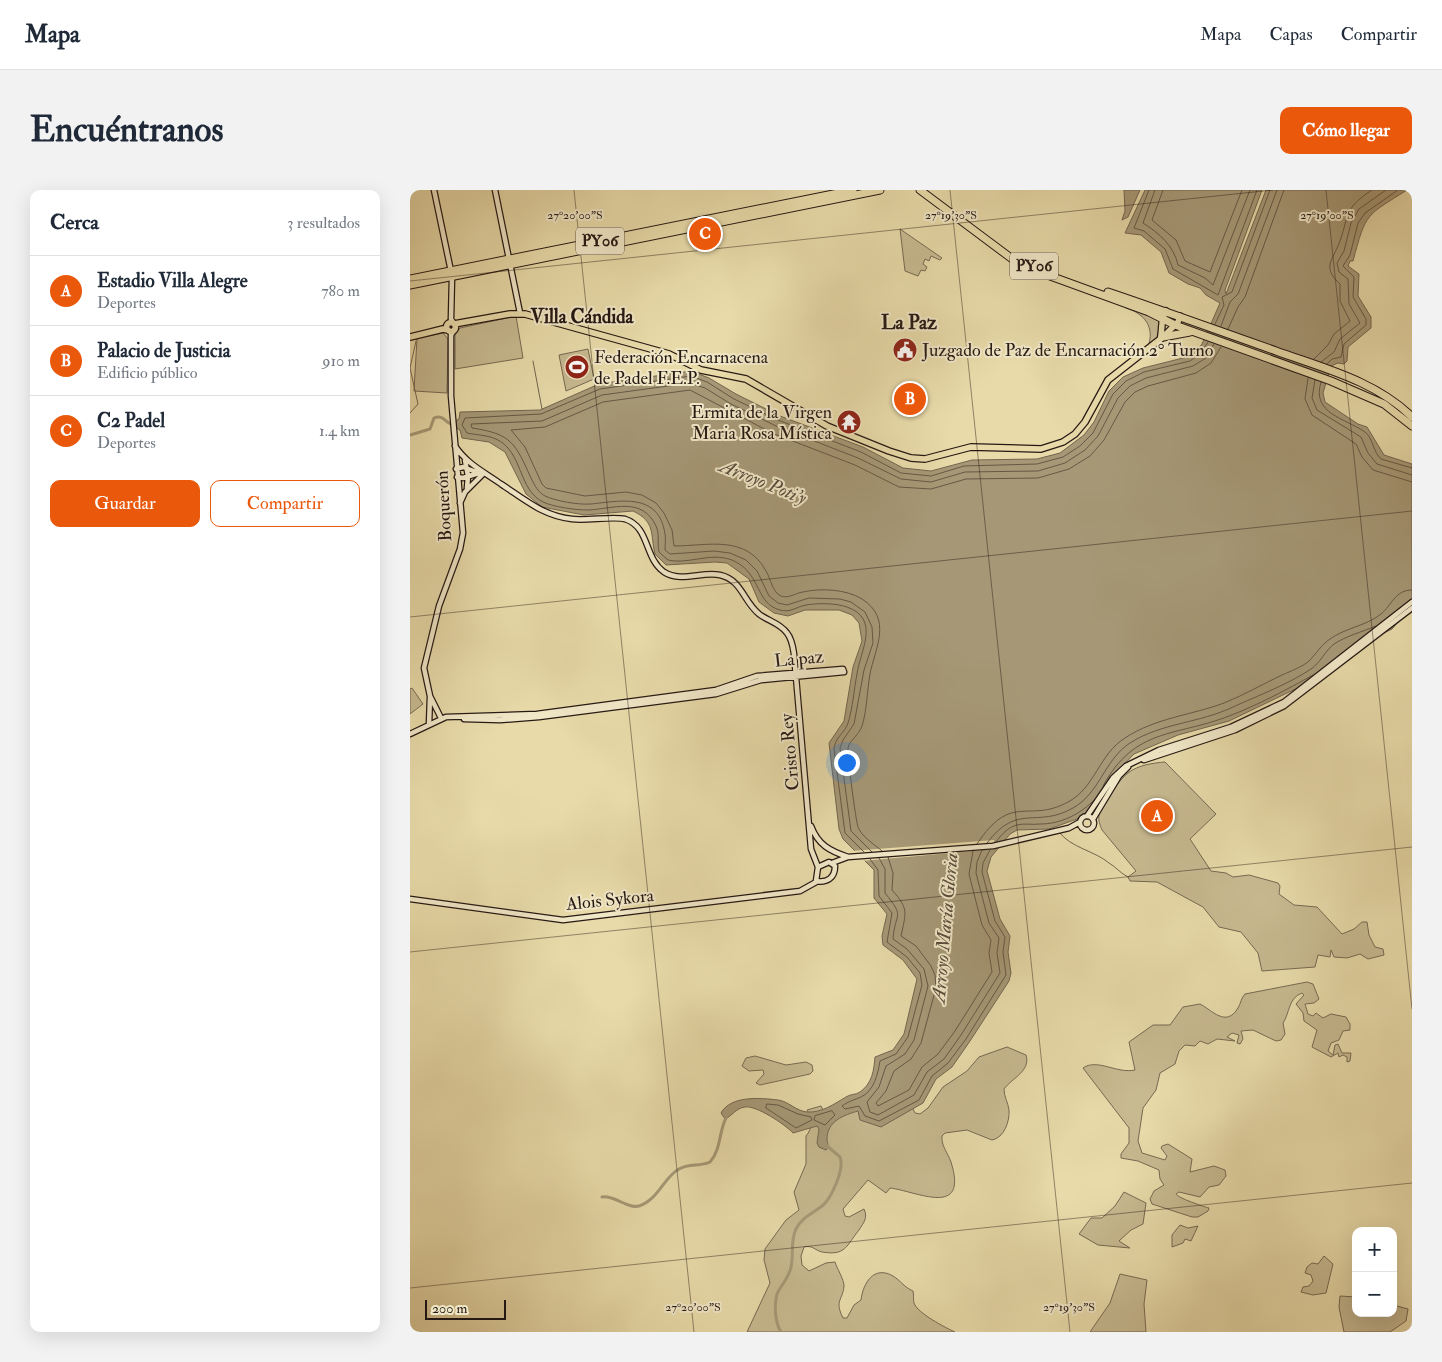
<!DOCTYPE html>
<html lang="es">
<head>
<meta charset="utf-8">
<style>
	body { margin:0; font-family:"IM FELL Double Pica",serif; background:#f2f2f3; color:#1f2937 }
	.controls { position:absolute; right:15px; bottom:15px; display:grid; overflow:hidden; border-radius:10px; box-shadow:0 5px 20px #0002 }
	.controls button { width:45px; height:45px; display:grid; place-items:center; padding:0; border:0; border-bottom:1px solid #e0e1e3; background:#fff; color:#1f2937; font:25px sans-serif }
	.scale { position:absolute; left:15px; bottom:12px; width:81px; box-sizing:border-box; padding-left:5px; border:2px solid #261914; border-top:0; font-size:14px; line-height:18px; white-space:nowrap; color:#261914; -webkit-text-stroke:4px #f0e7c7; paint-order:stroke }
	.you { position:absolute; left:436px; top:572px; width:18px; height:18px; margin:-12px; border:4px solid #fff; border-radius:50%; background:#1a73e8; box-shadow:0 0 0 8px #1a73e833 }
	.badge { display:grid; place-items:center; width:32px; height:32px; border-radius:50%; background:#ea580c; color:#fff; font-size:16px; font-weight:700 }
	.pin { position:absolute; translate:-50% -50%; border:2px solid #fff; box-shadow:0 1px 5px #0006 }
	.list { margin:0; padding:0; list-style:none }
	h2 { display:flex; justify-content:space-between; align-items:center; height:65px; margin:0; padding:0 20px; font-size:21px }
	h2 small { font-size:16px; font-weight:400; color:#747a83 }
	.list li { display:grid; grid-template-columns:32px 1fr auto; gap:15px; align-items:center; box-sizing:border-box; height:70px; padding:0 20px; border-top:1px solid #e0e1e3 }
	.list b { display:block; font-size:19px; white-space:nowrap }
	.list p { margin:0; font-size:16px; white-space:nowrap; color:#747a83 }
	.list em { font-size:16px; font-style:normal; color:#747a83 }
	.actions { display:flex; gap:10px; padding:15px 20px }
	.actions a { flex:1; padding:11px 0; border:1px solid #ea580c; border-radius:10px; text-align:center; font-size:18px; color:#ea580c }
	.actions .main { background:#ea580c; color:#fff }
	.map { position:relative; flex:none; width:1002px; height:1142px; overflow:hidden; border-radius:10px }
	header { display:flex; align-items:center; gap:30px; box-sizing:border-box; height:70px; padding:0 25px; background:#fff; border-bottom:1px solid #e0e1e3 }
	header strong { font-size:24px }
	nav { display:flex; gap:28px; margin-inline-start:auto; font-size:18px }
	.intro { display:flex; align-items:center; justify-content:space-between; box-sizing:border-box; height:120px; padding:0 30px }
	h1 { margin:0; font-size:35px }
	.button { padding:12px 22px; border-radius:10px; background:#ea580c; color:#fff; font-size:18px; font-weight:700 }
	main { display:flex; gap:30px; padding:0 30px }
	aside { flex:1; background:#fff; border-radius:10px; box-shadow:0 5px 20px #0002 }
	.map>svg:first-child { display:block }
	.green { fill:#c7b990; stroke:#766952 }
	.water { fill:#a69876; stroke:#73654f }
	.pier { fill:#e8daa9 }
	.lines { fill:none; stroke-linecap:round; stroke-linejoin:round }
	.shore { stroke:#665845; stroke-width:1 }
	.stream { stroke:#73654f; stroke-width:1 }
	.canal { stroke:#a69876; stroke-width:3 }
	.secondary-casing { stroke:#261914; stroke-width:7 }
	.primary-casing { stroke:#261914; stroke-width:8 }
	.highway-casing { stroke:#261914; stroke-width:9 }
	.secondary { stroke:#f0e7c7; stroke-width:4.5 }
	.primary { stroke:#e8daa9; stroke-width:5.5 }
	.highway { stroke:#e8daa9; stroke-width:7 }
	.ticks { fill:none; stroke:#261914; stroke-width:1; stroke-opacity:0.45 }
	.labels { text-anchor:middle; dominant-baseline:central; stroke-width:4; stroke-linejoin:round; paint-order:stroke }
	.shield { fill:#f0e7c7; stroke:#63574a; stroke-width:1 }
	.shield-label { font-size:16px; font-weight:bold; fill:#261914 }
	.poi-label { font-size:18px; fill:#261914; stroke:#f0e7c7; text-anchor:start }
	.street-label { font-size:18px; fill:#261914; stroke:#f0e7c7 }
	.neighbourhood-label { font-size:19px; font-weight:bold; fill:#261914; stroke:#f0e7c7 }
	.water-label { font-size:19px; font-style:italic; fill:#594c3b; stroke:#f0e7c7 }
	.quarter-label { font-size:20px; font-weight:bold; fill:#261914; stroke:#f0e7c7 }
	.ticks-label { font-size:12px; text-anchor:middle; fill:#261914; stroke:#f0e7c7; stroke-width:4; stroke-linejoin:round; paint-order:stroke }
</style>
</head>
<body>
<header>
<strong>Mapa</strong>
<nav><a>Mapa</a><a>Capas</a><a>Compartir</a></nav>
</header>
<div class="intro"><h1>Encuéntranos</h1><a class="button">Cómo llegar</a></div>
<main>
<aside>
<h2>Cerca<small>3 resultados</small></h2>
<ul class="list">
<li><span class="badge">A</span><div><b>Estadio Villa Alegre</b><p>Deportes</p></div><em>780 m</em></li>
<li><span class="badge">B</span><div><b>Palacio de Justicia</b><p>Edificio público</p></div><em>910 m</em></li>
<li><span class="badge">C</span><div><b>C2 Padel</b><p>Deportes</p></div><em>1.4 km</em></li>
</ul>
<div class="actions"><a class="main">Guardar</a><a>Compartir</a></div>
</aside>
<div class="map">
<svg width="1002" height="1142" viewBox="0 0 1002 1142">
	<rect width="100%" height="100%" fill="#e8daa9"/>
	<filter id="stains"><feTurbulence type="fractalNoise" baseFrequency=".004" numOctaves="4"/><feColorMatrix values="0 0 0 0 .2 0 0 0 0 .09 0 0 0 0 .02 0 0 0 .5 -.17"/></filter>
	<radialGradient id="worn" r=".72"><stop offset=".6" stop-color="#630" stop-opacity="0"/><stop offset="1" stop-color="#630" stop-opacity=".3"/></radialGradient>
	<path class="green" d="M490,39L532,68L530,70L521,66L519,71L515,69L513,74L517,77L515,81L511,80L508,86L495,81Z
		M145,117L148,131L122,123L123,120Z
		M721,117L749,131L750,147L738,157C745,137 735,124 716,118Z
		M106,126L113,168L45,179V145L50,138Z
		M33,143L38,149L37,203L4,201L7,148Z
		M178,159L184,189L156,201L149,165Z
		M2,498L13,514L0,524V499Z
		M755,572L806,624L780,649L801,681L816,683L823,687L839,685L868,693L870,696L869,704L884,715L907,717L932,744L944,739L952,732H957L959,745L965,757L973,759L974,765L958,769L950,764L937,768L924,767L921,760L920,767L908,765L905,777L852,781L848,763L831,742L809,737L793,717L747,692L720,691L718,687L726,681L692,640C690,635 688,630 689,625C692,614 709,590 718,583C728,575 743,573 755,572Z
		M897,792L903,794L909,809L904,813L895,814L898,824L903,826L906,823L913,828L921,824L936,827L940,834V840L933,841L929,850L921,853L918,861L923,865L925,855L928,854L932,863H941L940,871L937,872V867L933,865L929,867L928,863L921,867L902,857L907,840L894,831L893,823L886,814L894,805L892,803C878,808 880,823 873,833L875,844L871,850L866,851L843,840L831,841L833,849L830,854L827,853L829,845L822,843L817,847L825,851L807,849L798,854L790,851L785,856L775,855L769,861L765,874L750,883L746,900L733,918L728,951L732,963L755,970L757,966L751,958L752,956L758,954L782,969L780,982L804,976L815,980L816,986L809,995L799,997L790,1007L769,1002L766,1004C768,1008 792,1016 799,1018L798,1021L788,1027H782L742,1014L740,1009L744,1001L754,995L750,989L749,980L728,971L711,968V964L719,953V938L673,878C687,868 707,884 725,880L719,852L743,835H760L773,817L790,814C802,820 816,838 828,818C831,813 831,808 835,804Z
		M597,857L616,865C621,881 602,888 594,899C594,907 598,912 599,920C600,931 594,948 582,950L557,940L535,943L532,946C531,956 538,963 541,972C559,1029 506,1001 480,998L476,1003L458,990L433,1019L435,1026L439,1027L454,1019C458,1028 454,1032 449,1040C436,1056 436,1066 412,1062C404,1060 403,1055 394,1057L391,1066L392,1075L399,1081L416,1073L425,1072C427,1079 434,1089 434,1096C433,1110 424,1110 433,1128H437L444,1115L451,1110C453,1093 464,1075 483,1086C491,1091 494,1097 503,1101C504,1105 503,1110 504,1113C507,1123 536,1138 545,1142H337L360,1093L354,1070L355,1059L376,1030L389,1020L384,1002L396,974V946C403,938 402,928 397,920L411,916L414,922L501,915L505,923L510,924L518,918L533,897L557,881L569,867Z
		M345,866L376,875L396,872L402,875L403,881L400,884L350,895L346,893L354,884L353,880L339,881L332,876L336,868Z
		M714,1002L736,1013L733,1034L721,1040L709,1051L720,1058L688,1055L669,1044L681,1028H692L705,1016Z
		M770,1035L778,1038L788,1036L781,1051L775,1049L773,1053L762,1057V1045Z
		M914,1066L923,1074L916,1103L903,1105L891,1102L893,1097L899,1096L903,1091L901,1085L895,1083L897,1077L902,1073L908,1074Z
		M710,1084L737,1090L734,1114L736,1142H680L700,1113Z
		M930,1106L946,1107V1123H983V1115L998,1119L996,1131L980,1142H934L929,1117Z"/>
	<path class="water" d="M714,0H730L718,27L712,30L715,21Z
		M735,0H852L815,100L816,104L856,0H997C956,26 956,22 943,71H940L938,76L949,84L948,106L961,127V138L938,157L937,171L934,174L928,173L921,176L913,203L915,212L948,234L957,237L974,265L1002,274V416L982,439L931,464L902,491L819,531L768,545L724,564L706,583L685,617L667,629L639,639L607,640L600,644L581,667L577,681L590,729L600,746L598,762L601,783L599,791L560,851L542,877L526,889L513,913L471,937L450,930L448,921C434,925 417,931 417,949C417,954 420,955 416,960L409,957L407,953L409,939L407,936L383,943C376,935 346,915 335,917C326,918 322,926 315,929L311,923C321,905 351,908 368,910C378,911 386,921 397,922C412,923 424,914 436,907C440,904 446,905 450,902C462,894 464,880 465,867L483,860L494,844L507,789L493,770L473,755L472,746L477,724L464,708V680L433,649L429,639L419,553L434,531L443,477L452,451L449,433L442,425L429,420H395L378,426L364,423L349,412L339,389L317,373L305,372L256,375L245,364C240,344 246,332 223,321L174,325L132,317L116,304L95,262L79,252L52,248L50,240L39,234L49,229L50,222L130,220L189,194L281,181L299,188L326,204L370,226L453,257L493,278L521,281L562,270L627,269L650,263L674,245L684,232L699,201L713,187L733,178L773,168L787,160L792,154L810,113L796,105L790,98L778,94L759,83L751,62L731,45L715,43Z"/>
	<path class="pier" d="M584,650L585,659L452,671L441,661Z"/>
	<g class="lines">
		<path class="shore" d="M739,0L724,38L734,41L755,59L763,79L808,105L847,0
			M745,0L733,33C749,43 764,56 768,75L795,88L803,95L840,0
			M753,0L742,30L766,50L775,71L800,82L832,0
			M805,134L814,115L812,107L822,102L860,0
			M811,136L820,112L828,104L867,0
			M818,139L828,117L835,107L874,0
			M904,169L918,155L924,144L940,131L930,111V94C913,78 921,72 928,56C940,27 931,20 962,0
			M911,172L924,162L930,149L950,133L939,114L938,89L929,82L927,73L934,61L941,33L949,19L976,0
			M917,174L922,169L931,167L934,154L956,135V129L943,107L944,87L933,76L940,65L948,33L955,23L988,0
			M898,188L895,209L902,225L946,254L952,267L963,280L1002,292
			M905,190L902,208L907,220L951,247L958,263L967,274L1002,285
			M911,192C901,224 935,228 955,242C963,248 963,262 971,269L1002,278
			M693,596C725,537 765,547 819,526C848,515 876,500 903,485
			M586,652C591,645 598,637 607,635C614,633 622,635 630,634C651,634 671,624 685,609
			M577,653C608,612 626,639 663,618C690,603 694,570 720,553C751,533 790,533 823,517C847,506 879,494 901,479C910,473 915,461 924,454C936,446 952,442 966,436
			M567,654C602,601 618,634 658,612C685,598 689,564 715,548C745,528 782,525 814,513C834,505 853,494 872,485C881,481 892,477 899,471C906,464 911,455 920,449C935,438 956,436 971,424C982,415 985,400 1002,400
			M472,661C465,655 451,646 448,637C446,632 437,565 438,558C439,551 449,545 452,536C457,520 457,501 460,484C465,458 483,429 452,409C436,399 410,398 393,402C385,403 379,409 371,406C362,402 361,389 356,381C336,344 297,356 264,356L262,340L254,323L246,313L232,305L216,302L175,306L136,298L132,294L115,257L101,240L135,237L193,212L280,200L362,243L445,275L489,297L521,299L556,289L628,288L659,279L680,266L694,250L715,212L725,202L738,196L786,183L801,173L811,157
			M454,662L435,643L424,559C425,547 435,543 438,533C443,517 444,499 447,484C450,461 471,429 437,417C426,413 407,413 396,415C386,417 380,423 370,420C346,414 351,385 326,372C304,360 280,375 258,370L249,362C247,353 250,345 246,336C232,306 203,319 178,320C165,320 144,317 133,312C108,300 113,261 86,249C77,245 66,245 57,243L52,235L55,228L131,224L190,199L281,186L297,192L324,209L368,230L451,262L491,283L521,286L554,276L627,274L653,267L670,256L683,243L703,204L716,191L734,182L780,171L791,163L798,152
			M462,662L441,641L430,558L433,550L444,534L454,480L463,453L462,437L455,422L441,412L430,409L399,408L377,415L368,413L359,406L347,381L336,370L320,363L304,361L260,364L255,360C255,354 256,349 255,344C249,302 210,311 181,314C168,315 146,311 135,306C128,302 125,296 121,288C105,253 102,244 62,238L61,234L132,231L192,205L280,193L295,198L321,214L366,236L448,268L491,289L521,292L555,282L628,281L655,273L675,260L688,246L708,208L720,196L736,188L783,176L796,168L804,154
			M478,667L483,683L482,700C499,719 496,722 491,746L506,756L521,776L525,785L526,798L511,853L501,869L484,881L476,901L466,913L468,916L499,900L512,877L528,864L545,841L582,782L579,763L581,750L572,735L559,684L563,661
			M469,668L475,679V703C496,729 485,721 483,749L497,759L514,779L518,796L504,850L495,864L476,876L469,897L457,912L460,922L468,925L504,905L517,882L534,869L551,845L590,783L587,763L589,748L579,733L566,683L567,672L572,660
			M460,669L468,680L469,706L482,723L477,752L497,767L510,783L512,795L498,847L486,864L470,871C468,884 464,901 451,907C444,910 439,911 432,916L435,919L449,916L455,926L469,931L509,910L522,886L538,873L556,849L596,785L593,762L595,747L585,731L572,682L573,673L580,660
			M357,914L368,915L388,924L401,927L402,930L386,938L356,918Z
			M422,921L425,925L415,935L404,930L405,926Z"/>
		<path class="stream" d="M123,171L132,219
			M0,223L8,214L0,178L6,151
			M649,642C661,658 685,661 699,673C706,677 710,683 718,687"/>
		<path class="canal" d="M0,245L20,239L24,228C33,224 35,232 41,234
			M192,1007C205,1005 217,1019 229,1016C248,1010 254,987 269,979C279,973 290,977 300,972C311,960 309,941 316,928
			M371,1142C365,1133 364,1115 367,1104C371,1095 379,1088 381,1077C384,1064 380,1051 386,1039C392,1027 402,1024 412,1016C421,1009 435,979 430,967L415,954"/>
		<defs>
			<path id="secondary" d="M24,0L42,86L41,129L44,134
				M85,0L110,123
				M45,256C57,274 74,282 91,294C114,309 133,326 162,329C176,331 203,326 215,329C240,337 234,368 254,382C271,393 292,381 310,385C332,390 333,411 349,424C358,431 370,433 377,443C382,449 383,457 384,464L401,659L408,677
				M55,270L58,286L57,298
				M46,279L53,277L69,283
				M47,287L53,288L69,283
				M50,313L55,302L73,284
				M31,528L20,506L14,478L29,416L50,359L53,343L41,206V145L44,140
				M54,529L90,530L129,527L306,504L351,490L434,482
				M19,534L20,507
				M0,544L36,527L127,524L306,500L347,486L433,479L434,482
				M734,570L825,540L874,516L1002,418
				M677,626L703,588L716,576L749,560L821,537L874,512L1002,412
				M670 633a7 7 0 1 1 14 0a7 7 0 1 1-14 0Z
				M683,629L709,586L718,577
				M401,636C408,655 420,661 438,667
				M419,672L425,676C425,688 417,693 406,691L408,677Z
				M422,673L438,667L583,656L659,638L670,632
				M0,709L153,730L390,701L408,691"/>
			<path id="primary" d="M36.5 137a4.5 4.5 0 1 1 9 0a4.5 4.5 0 1 1-9 0Z
				M44,134L100,124H115L259,164L291,180L336,189L417,236L479,261L501,268L515,269L561,257L631,259L653,252L665,244L675,232L698,190L753,147L768,132L770,126
				M0,147L33,139L38,140
				M750,150C753,140 750,129 756,121"/>
			<path id="highway" d="M510,0L601,68L621,79L739,122L765,135L921,191L974,214L1002,236
				M0,89L443,0
				M0,95L470,0
				M698,102C754,121 810,141 866,161C913,178 966,191 1002,227
				M753,147L780,142"/>
		</defs>
		<use href="#secondary" class="secondary-casing"/>
		<use href="#primary" class="primary-casing"/>
		<use href="#highway" class="highway-casing"/>
		<use href="#secondary" class="secondary"/>
		<use href="#primary" class="primary"/>
		<use href="#highway" class="highway"/>
	</g>
	<path class="ticks" d="M164,0L284,1142M540,0L660,1142M916,0L1002,819M0,91L863,0M0,427L1002,321M0,762L1002,657M0,1098L1002,993"/>
	<defs>
		<symbol id="civic-disc" viewBox="-11 -11 22 22"><circle r="9.5" fill="#8f2418" stroke="#f0e7c7"/><path d="M-.6-6.5H3V-4.5H.6V-3L4-1V1h2V6H-6V1h2V-1L-.6-3ZM-1.2 2.5V6h2.4V2.5Z" fill="#fff"/></symbol>
		<symbol id="stadium-disc" viewBox="-11 -11 22 22"><circle r="9.5" fill="#8f2418" stroke="#f0e7c7"/><path d="M0-5a6.5 5 0 1 0 0 10a6.5 5 0 1 0 0-10ZM-3.5-1.8h7v3.6h-7Z" fill="#fff"/></symbol>
		<symbol id="temple-disc" viewBox="-11 -11 22 22"><circle r="9.5" fill="#8f2418" stroke="#f0e7c7"/><path d="M0-6L5-2H3V0L6.5 2.5H4V6H1.5V3h-3V6H-4V2.5H-6.5L-3 0V-2H-5Z" fill="#fff"/></symbol>
	</defs>
	<g fill-rule="evenodd">
		<use href="#civic-disc" x="481" y="146" width="28" height="28"/>
		<use href="#stadium-disc" x="153" y="163" width="28" height="28"/>
		<use href="#temple-disc" x="425" y="218" width="28" height="28"/>
	</g>
	<g class="labels">
		<g class="shield">
			<rect x="166" y="37.5" width="48" height="27" rx="4"/>
			<rect x="600" y="62.5" width="48" height="27" rx="4"/>
		</g>
		<g class="shield-label">
			<text x="190" y="51">PY06</text>
			<text x="624" y="76">PY06</text>
		</g>
		<g class="poi-label">
			<text x="512" y="160">Juzgado de Paz de Encarnación 2° Turno</text>
			<text x="184" y="167">Federación Encarnacena<tspan x="184" dy="21">de Padel F.E.P.</tspan></text>
			<text x="422" y="222" text-anchor="end">Ermita de la Virgen<tspan x="422" dy="21">Maria Rosa Mística</tspan></text>
		</g>
		<g class="street-label">
			<text transform="translate(34 316) rotate(-93)">Boquerón</text>
			<text transform="translate(389 469) rotate(-5)">La paz</text>
			<text transform="translate(380 562) rotate(-95)">Cristo Rey</text>
			<text transform="translate(200 710) rotate(-6)">Alois Sykora</text>
		</g>
		<g class="neighbourhood-label">
			<text x="172" y="127">Villa Cándida</text>
		</g>
		<g class="water-label">
			<text transform="translate(353 292) rotate(22)">Arroyo Poti'y</text>
			<text transform="translate(535 738) rotate(-85)">Arroyo María Gloria</text>
		</g>
		<g class="quarter-label">
			<text x="499" y="132">La Paz</text>
		</g>
	</g>
	<g class="ticks-label">
		<text x="165" y="29">27°20'00"S</text>
		<text x="541" y="29">27°19'30"S</text>
		<text x="917" y="29">27°19'00"S</text>
		<text x="283" y="1121">27°20'00"S</text>
		<text x="659" y="1121">27°19'30"S</text>
	</g>
	<rect width="100%" height="100%" filter="url(#stains)"/>
	<rect width="100%" height="100%" fill="url(#worn)"/>
</svg>
<div class="controls">
<button>+</button>
<button>−</button>
</div>
<div class="scale">200 m</div>
<div class="you"></div>
<div class="pin badge" style="left:747px;top:626px">A</div>
<div class="pin badge" style="left:500px;top:209px">B</div>
<div class="pin badge" style="left:295px;top:44px">C</div>
</div>
</main>
</body>
</html>
